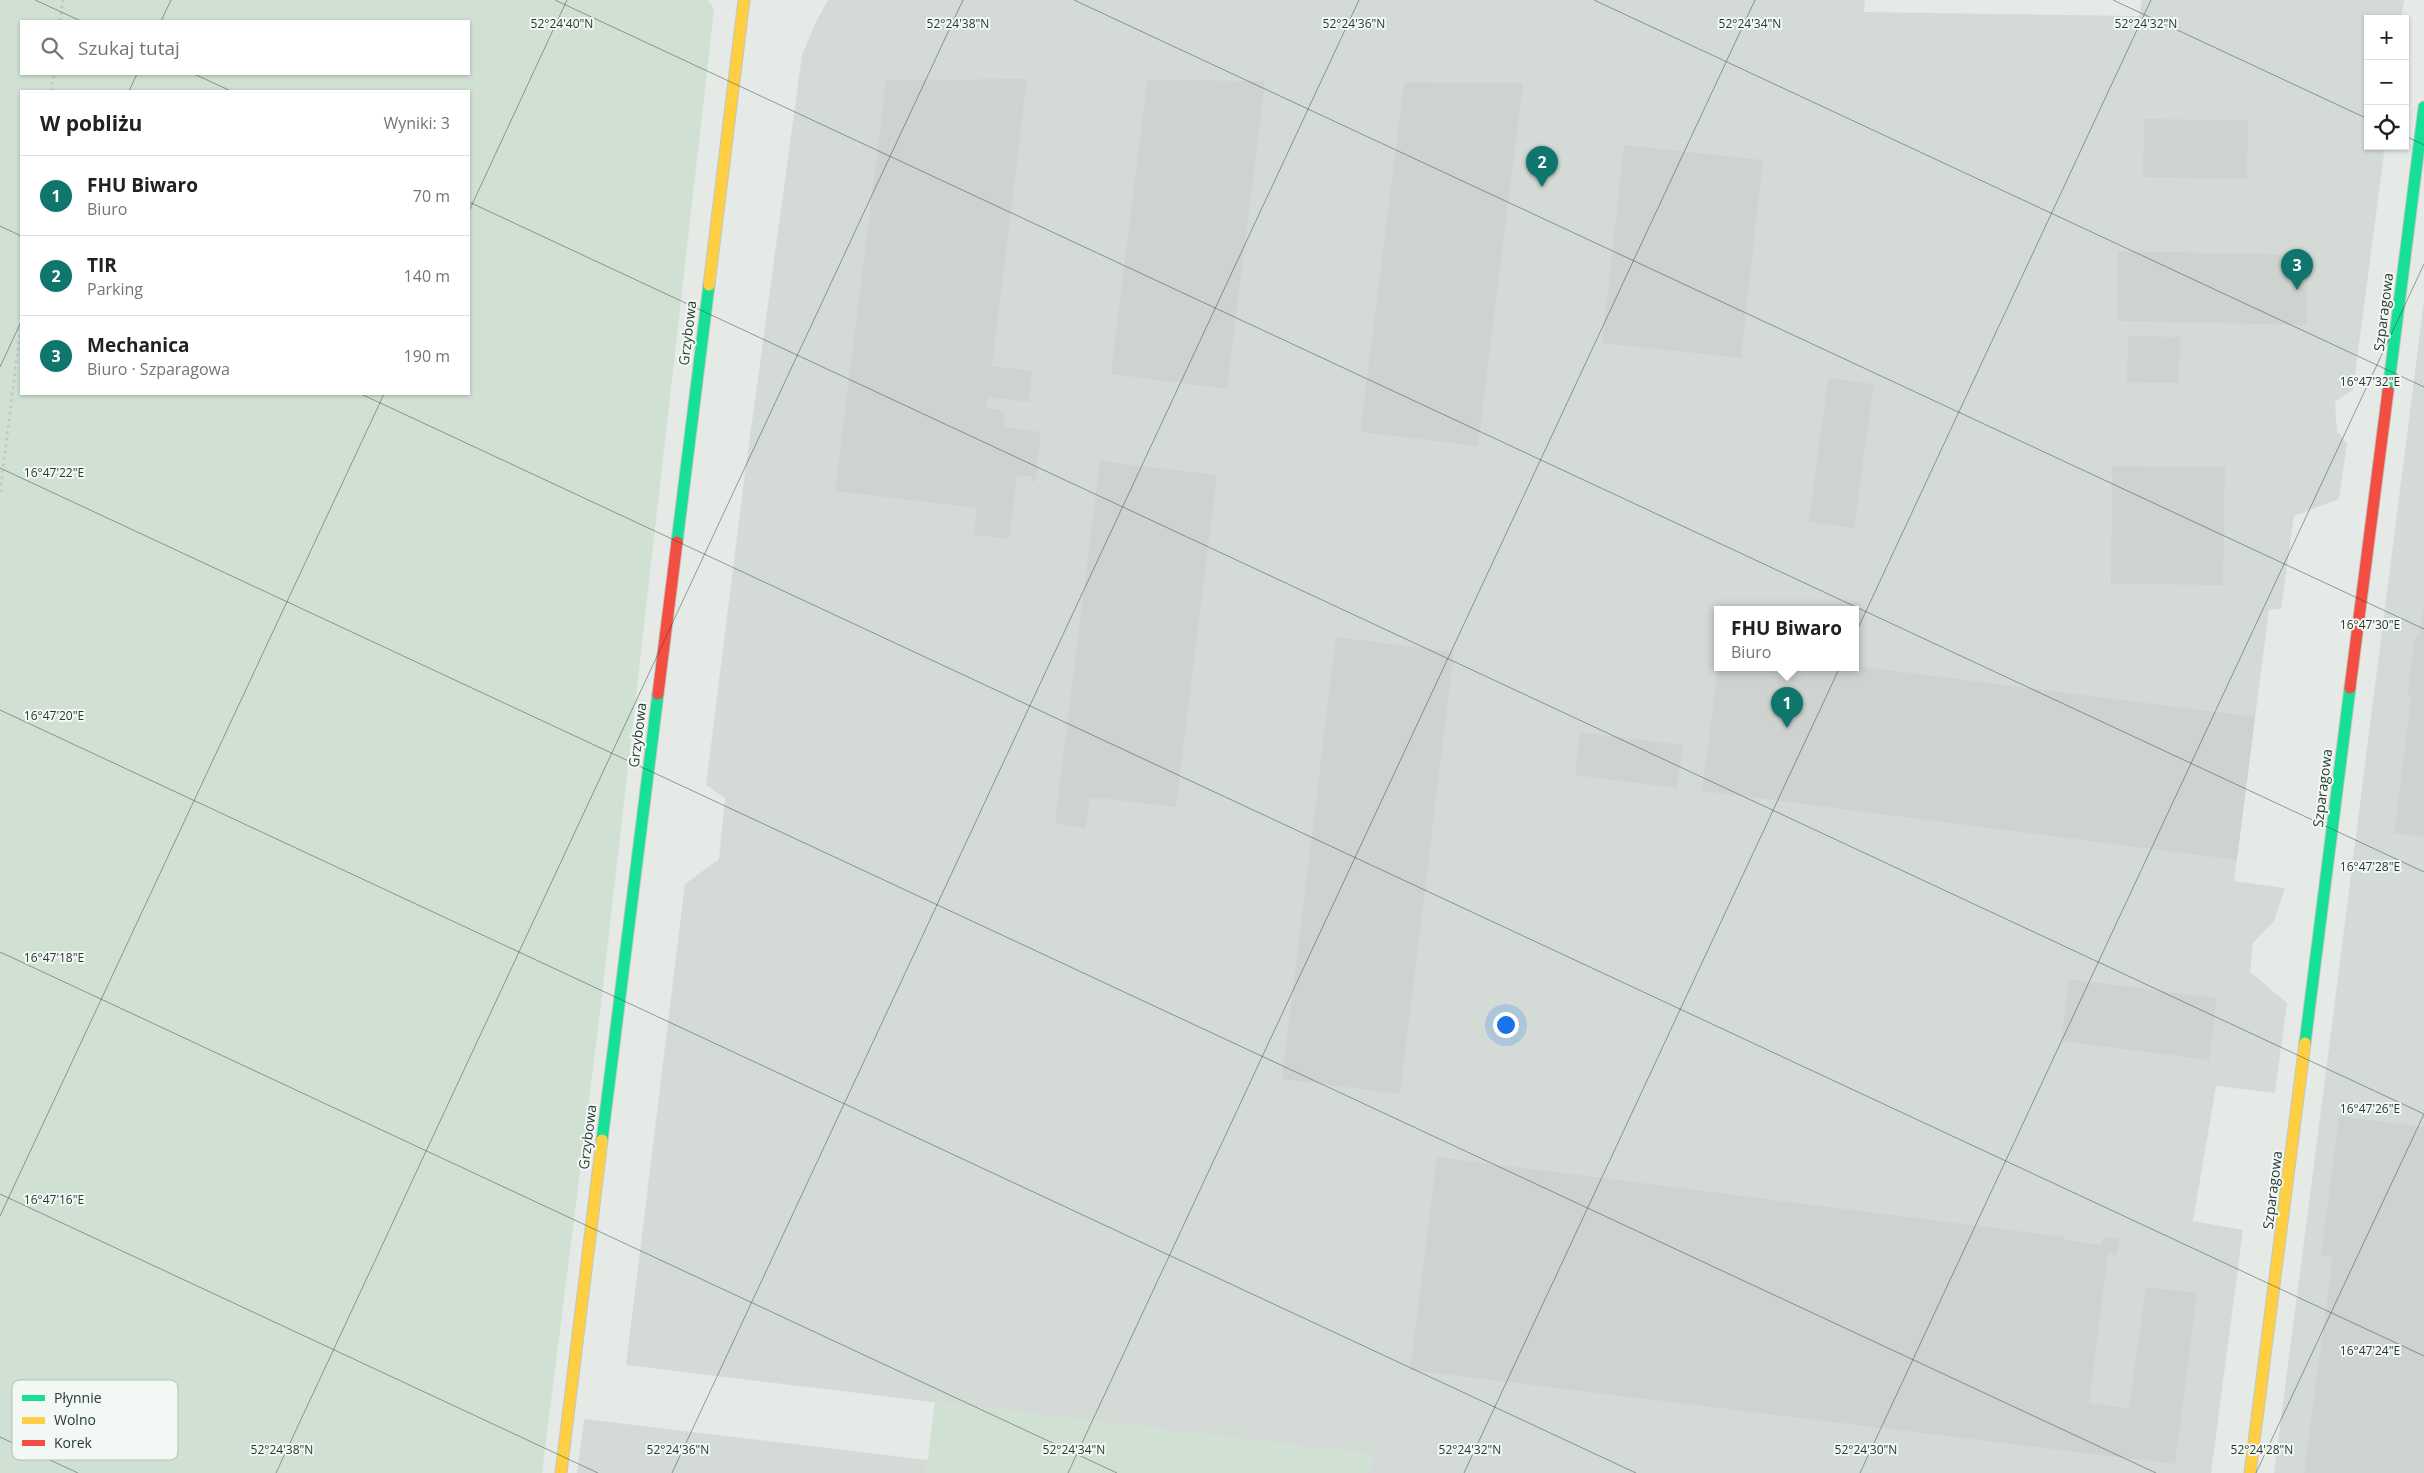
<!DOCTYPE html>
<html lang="pl">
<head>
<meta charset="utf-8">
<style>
	body { margin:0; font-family:"Open Sans",sans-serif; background:#f6f6f6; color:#202124 }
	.controls { position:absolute; right:15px; top:15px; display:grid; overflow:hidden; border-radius:0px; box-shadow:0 1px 4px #0004 }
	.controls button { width:45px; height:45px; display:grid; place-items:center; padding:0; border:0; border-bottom:1px solid #e0e0e0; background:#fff; color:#202124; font:25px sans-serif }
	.you { position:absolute; left:1505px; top:1024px; width:18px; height:18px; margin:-12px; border:4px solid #fff; border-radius:50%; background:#1a73e8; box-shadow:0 0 0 8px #1a73e833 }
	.badge { display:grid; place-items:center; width:32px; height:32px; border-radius:50%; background:#0f766e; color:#fff; font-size:16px; font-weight:700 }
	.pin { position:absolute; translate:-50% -41px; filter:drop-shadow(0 1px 2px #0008) }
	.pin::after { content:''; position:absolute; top:26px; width:18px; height:15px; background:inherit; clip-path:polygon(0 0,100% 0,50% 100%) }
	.popup { position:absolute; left:1714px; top:606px; width:145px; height:65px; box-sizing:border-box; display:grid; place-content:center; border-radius:0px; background:#fff; filter:drop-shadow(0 1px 4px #0005); font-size:16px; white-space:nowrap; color:#757577 }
	.popup b { font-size:19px; color:#202124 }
	.popup::after { content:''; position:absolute; left:50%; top:100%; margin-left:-10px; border:10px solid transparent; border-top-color:#fff }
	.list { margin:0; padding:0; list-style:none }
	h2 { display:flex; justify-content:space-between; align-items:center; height:65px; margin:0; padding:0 20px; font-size:21px }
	h2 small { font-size:16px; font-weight:400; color:#757577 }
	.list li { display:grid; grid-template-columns:32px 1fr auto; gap:15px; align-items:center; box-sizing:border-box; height:80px; padding:0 20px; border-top:1px solid #e0e0e0 }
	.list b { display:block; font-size:19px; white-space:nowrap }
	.list p { margin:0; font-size:16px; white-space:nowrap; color:#757577 }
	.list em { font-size:16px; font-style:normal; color:#757577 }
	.icon { flex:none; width:28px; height:28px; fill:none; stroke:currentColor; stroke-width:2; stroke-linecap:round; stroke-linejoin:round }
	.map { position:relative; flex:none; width:2424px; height:1473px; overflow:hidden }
	.search { position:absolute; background:#fff; box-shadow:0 1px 4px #0004; left:20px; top:20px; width:450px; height:55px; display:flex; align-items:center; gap:12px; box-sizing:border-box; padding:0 18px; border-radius:0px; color:#757577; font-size:19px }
	.panel { position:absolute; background:#fff; box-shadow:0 1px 4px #0004; left:20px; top:90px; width:450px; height:305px; border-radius:0px }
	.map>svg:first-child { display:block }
	.built { fill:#d4dbd7; fill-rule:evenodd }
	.green { fill:#d0e1d3; fill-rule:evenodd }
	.building { fill:#ced3d0 }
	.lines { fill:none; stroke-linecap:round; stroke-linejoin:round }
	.fast-casing { stroke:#c1c7c4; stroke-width:13 }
	.slow-casing { stroke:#c1c7c4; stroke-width:13 }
	.jam-casing { stroke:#c1c7c4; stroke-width:13 }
	.path { stroke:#c2c9c5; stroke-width:3; stroke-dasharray:2.5 4; stroke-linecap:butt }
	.fast { stroke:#16e098; stroke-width:11 }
	.slow { stroke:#ffcf43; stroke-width:11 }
	.jam { stroke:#f24e42; stroke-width:11 }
	.ticks { fill:none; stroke:#253b32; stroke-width:1; stroke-opacity:0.45 }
	.labels { text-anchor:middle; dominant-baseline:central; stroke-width:4; stroke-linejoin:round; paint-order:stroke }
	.street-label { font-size:14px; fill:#253b32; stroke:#f4f8f5 }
	.key { fill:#f4f8f5; stroke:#b6bfba; stroke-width:1 }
	.key-label { font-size:14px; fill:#253b32 }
	.ticks-label { font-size:12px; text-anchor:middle; fill:#253b32; stroke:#f4f8f5; stroke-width:4; stroke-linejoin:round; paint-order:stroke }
</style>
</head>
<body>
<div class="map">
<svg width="2424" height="1473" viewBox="0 0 2424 1473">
	<rect width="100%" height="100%" fill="#e5eae7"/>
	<path class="built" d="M828,0H1865L1864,12L2139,16L2142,0H2404L2401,19H2368V146H2385L2353,390L2335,402L2337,431L2347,443L2339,499L2294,516L2281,609L2269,610L2234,881L2285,888L2274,921L2253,943L2250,972L2287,1003L2275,1093L2216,1086L2193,1221L2243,1230L2211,1473H1369L1371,1455L626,1365L685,884L719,859L725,798L706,785L743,488L802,55L815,24ZM1718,609H1856V667H1718Z
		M2424,301V1473H2274L2325,1079Z
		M584,1419L928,1460L926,1473H577Z"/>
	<path class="green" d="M0,0H708L714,10L600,1013L542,1473H0ZM21,21H469V74H21ZM21,91H469V394H21Z
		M935,1402L1371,1455L1369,1473H926Z"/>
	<path class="building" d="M1027,79L992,366L1032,371L1029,402L988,397L986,408L1005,411L1003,427L1041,432L1035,482L1031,481L1032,476L1017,475L1009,539L974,535L977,508L835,491L886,80Z
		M1147,80L1265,81L1227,389L1111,374Z
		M1404,82L1523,83L1478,446L1360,432Z
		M2144,119L2248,120L2247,179L2143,177Z
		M1624,145L1763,160L1741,358L1602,343Z
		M2118,251L2308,255L2306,325L2117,321Z
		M2128,336L2180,337L2179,383L2127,382Z
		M1828,378L1874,384L1854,528L1809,522Z
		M1100,461L1217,475L1176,807L1090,797L1086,828L1055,824Z
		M2112,466L2225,467L2223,585L2111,584Z
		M2423,610H2424V837L2394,833L2411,697L2407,696L2415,637H2419Z
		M1336,637L1454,652L1400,1094L1282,1079Z
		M1856,666L2255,717L2237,860L1702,791L1718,667Z
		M1580,732L1683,745L1677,788L1575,775Z
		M2069,979L2217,998L2209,1060L2061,1041Z
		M2339,1116L2424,1127V1473H2304L2333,1256L2321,1255Z
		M1437,1157L2065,1237L2064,1240L2102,1245L2103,1237L2119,1239L2117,1255L2108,1254L2089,1403L2129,1408L2146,1287L2197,1293L2175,1464L1410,1370Z"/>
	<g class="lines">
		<defs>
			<path id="fast" d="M2388,391L2424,107
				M677,542L709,285
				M2305,1043L2350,688
				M602,1140L658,694"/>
			<path id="slow" d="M709,285L744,0
				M561,1473L602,1140
				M2250,1473L2305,1043"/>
			<path id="jam" d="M2350,688L2388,391
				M658,694L677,542"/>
		</defs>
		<use href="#fast" class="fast-casing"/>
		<use href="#slow" class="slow-casing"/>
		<use href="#jam" class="jam-casing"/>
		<path class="path" d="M60,21L63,0
			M51,91L54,74
			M0,492L21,324"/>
		<use href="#fast" class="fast"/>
		<use href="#slow" class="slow"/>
		<use href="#jam" class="jam"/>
	</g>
	<path class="ticks" d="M35,0L81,21M555,0L2424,872M1074,0L2424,629M1594,0L2424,387M2113,0L2368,119M161,21L171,0M194,74L231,91M129,91L137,74M2405,136L2424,145M469,202L2424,1114M469,211L567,0M0,226L21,236M0,367L21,322M361,394L2424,1356M0,468L2156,1473M0,710L1636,1473M0,952L1117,1473M0,1194L598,1473M0,1216L384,394M0,1437L78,1473M276,1473L963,0M672,1473L1359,0M1068,1473L1755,0M1464,1473L2151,0M1860,1473L2424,264M2256,1473L2424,1114"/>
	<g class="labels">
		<g class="street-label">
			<text transform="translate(2383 312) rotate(-83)">Szparagowa</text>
			<text transform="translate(687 333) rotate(-83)">Grzybowa</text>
			<text transform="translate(637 735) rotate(-83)">Grzybowa</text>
			<text transform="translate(2322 788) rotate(-83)">Szparagowa</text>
			<text transform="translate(587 1137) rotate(-83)">Grzybowa</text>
			<text transform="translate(2272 1190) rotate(-83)">Szparagowa</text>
		</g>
	</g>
	<rect x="12" y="1380" width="166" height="80" rx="8" class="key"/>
	<rect x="22" y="1395" width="23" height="6" fill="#16e098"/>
	<rect x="22" y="1417" width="23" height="7" fill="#ffcf43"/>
	<rect x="22" y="1440" width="23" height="6" fill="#f24e42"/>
	<g class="key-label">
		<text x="54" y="1403">Płynnie</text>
		<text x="54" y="1425">Wolno</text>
		<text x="54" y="1448">Korek</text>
	</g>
	<g class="ticks-label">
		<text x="562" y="28">52°24'40"N</text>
		<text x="958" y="28">52°24'38"N</text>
		<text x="1354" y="28">52°24'36"N</text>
		<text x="1750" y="28">52°24'34"N</text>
		<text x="2146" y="28">52°24'32"N</text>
		<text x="2370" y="386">16°47'32"E</text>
		<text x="54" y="477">16°47'22"E</text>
		<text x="2370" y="629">16°47'30"E</text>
		<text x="54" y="720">16°47'20"E</text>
		<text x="2370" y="871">16°47'28"E</text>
		<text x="54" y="962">16°47'18"E</text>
		<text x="2370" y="1113">16°47'26"E</text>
		<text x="54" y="1204">16°47'16"E</text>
		<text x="2370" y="1355">16°47'24"E</text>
		<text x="282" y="1454">52°24'38"N</text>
		<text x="678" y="1454">52°24'36"N</text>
		<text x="1074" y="1454">52°24'34"N</text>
		<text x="1470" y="1454">52°24'32"N</text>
		<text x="1866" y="1454">52°24'30"N</text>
		<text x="2262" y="1454">52°24'28"N</text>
	</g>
</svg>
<div class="controls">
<button>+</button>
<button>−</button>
<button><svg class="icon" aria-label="locate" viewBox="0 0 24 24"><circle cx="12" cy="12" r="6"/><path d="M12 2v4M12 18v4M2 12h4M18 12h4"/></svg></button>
</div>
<div class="you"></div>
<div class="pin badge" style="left:1787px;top:728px">1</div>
<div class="popup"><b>FHU Biwaro</b>Biuro</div>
<div class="pin badge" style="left:1542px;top:187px">2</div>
<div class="pin badge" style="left:2297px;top:290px">3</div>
<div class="search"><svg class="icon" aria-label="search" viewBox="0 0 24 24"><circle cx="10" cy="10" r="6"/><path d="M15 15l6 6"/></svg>Szukaj tutaj</div>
<section class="panel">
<h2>W pobliżu<small>Wyniki: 3</small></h2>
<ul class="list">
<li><span class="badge">1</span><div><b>FHU Biwaro</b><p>Biuro</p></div><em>70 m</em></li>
<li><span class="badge">2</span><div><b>TIR</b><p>Parking</p></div><em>140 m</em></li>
<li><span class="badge">3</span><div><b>Mechanica</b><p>Biuro · Szparagowa</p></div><em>190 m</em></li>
</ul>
</section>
</div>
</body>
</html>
